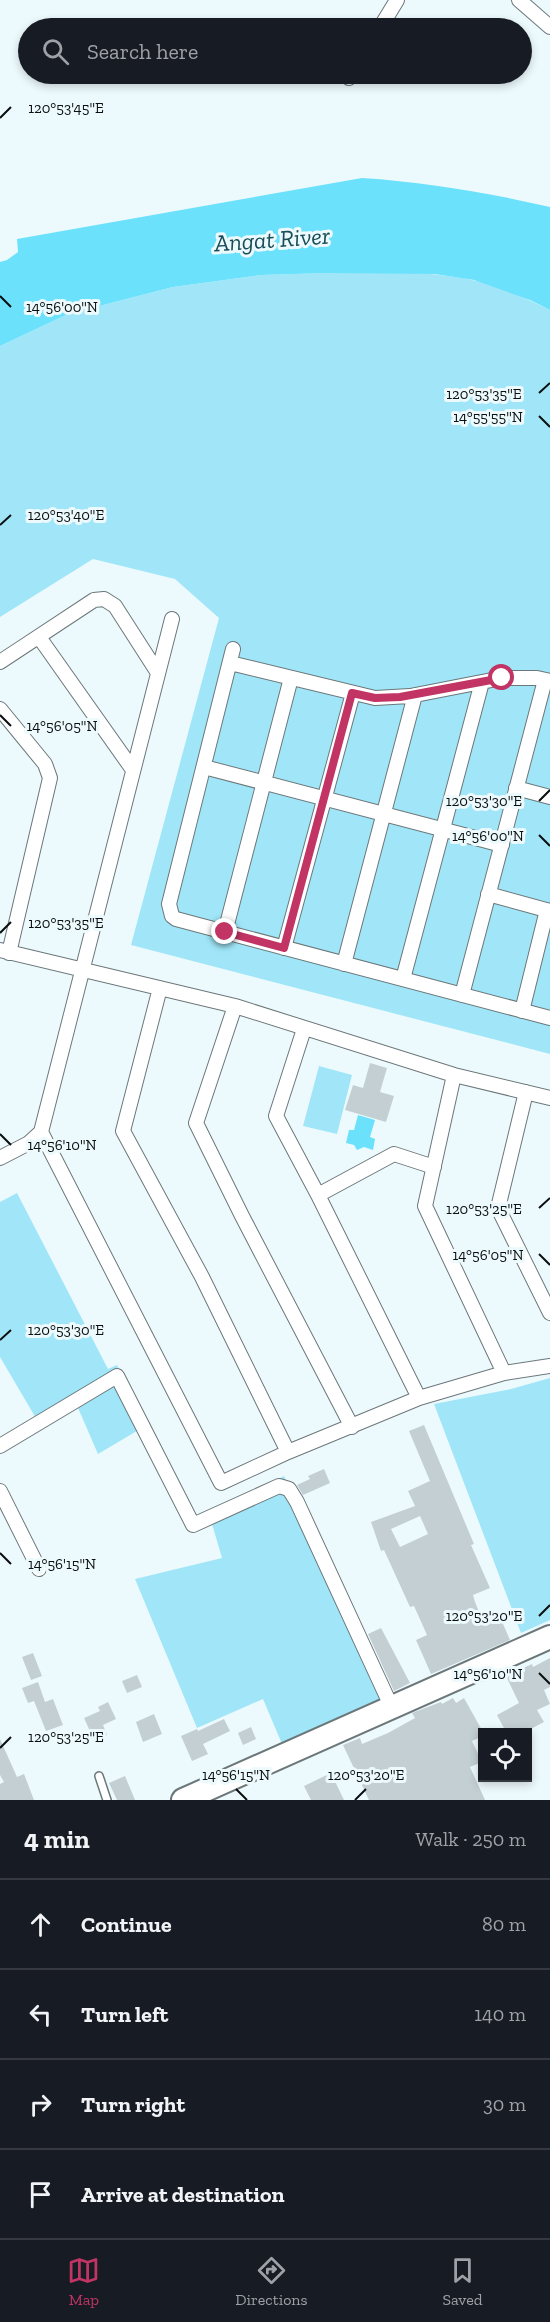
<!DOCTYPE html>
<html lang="en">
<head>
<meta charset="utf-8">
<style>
	body { margin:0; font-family:"Zilla Slab",serif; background:#242831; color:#f1f3f6 }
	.controls { position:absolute; right:18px; bottom:18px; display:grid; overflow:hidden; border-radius:0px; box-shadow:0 3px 9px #0003 }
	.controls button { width:54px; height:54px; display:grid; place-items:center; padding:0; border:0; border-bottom:2px solid #363941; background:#171b24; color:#f1f3f6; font:30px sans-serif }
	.stop { position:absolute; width:18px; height:18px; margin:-14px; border:4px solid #c13463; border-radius:50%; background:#fff }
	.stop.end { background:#c13463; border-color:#fff; box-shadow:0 2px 6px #0008 }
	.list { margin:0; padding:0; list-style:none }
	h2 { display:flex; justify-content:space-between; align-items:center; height:78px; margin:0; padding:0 24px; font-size:26px }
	h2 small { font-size:20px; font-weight:400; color:#9ea1a6 }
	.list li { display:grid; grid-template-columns:39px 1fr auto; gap:18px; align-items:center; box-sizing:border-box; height:90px; padding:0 24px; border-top:2px solid #363941 }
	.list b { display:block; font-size:22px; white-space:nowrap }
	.list em { font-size:20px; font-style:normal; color:#9ea1a6 }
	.icon { flex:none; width:33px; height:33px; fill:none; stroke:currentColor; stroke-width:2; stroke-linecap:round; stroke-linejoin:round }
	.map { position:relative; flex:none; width:550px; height:1800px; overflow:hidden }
	.search { position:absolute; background:#171b24; box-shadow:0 3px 9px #0003; left:18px; right:18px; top:18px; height:66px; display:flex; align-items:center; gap:15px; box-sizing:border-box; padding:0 21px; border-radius:33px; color:#9ea1a6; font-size:22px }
	.sheet { height:438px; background:#171b24 }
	nav { display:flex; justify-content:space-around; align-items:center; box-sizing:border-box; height:84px; border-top:2px solid #363941; background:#171b24; font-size:16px; color:#9ea1a6 }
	nav a { display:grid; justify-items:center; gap:3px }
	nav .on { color:#c13463 }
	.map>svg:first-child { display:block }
	.green { fill:#a0e6f8 }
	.water { fill:#6ce1fc }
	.building { fill:#c3cfd3; fill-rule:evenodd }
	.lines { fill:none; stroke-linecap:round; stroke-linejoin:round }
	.service-casing { stroke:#6c777a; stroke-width:10 }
	.minor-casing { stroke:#6c777a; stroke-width:16 }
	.primary-casing { stroke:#6c777a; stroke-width:26 }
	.service { stroke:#fff; stroke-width:7 }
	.minor { stroke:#fff; stroke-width:14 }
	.primary { stroke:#fff; stroke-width:22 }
	.route { stroke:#c13463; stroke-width:8 }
	.ticks { fill:none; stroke:#0b0f10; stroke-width:2 }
	.labels { text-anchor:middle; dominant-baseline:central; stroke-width:6; stroke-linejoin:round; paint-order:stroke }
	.water-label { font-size:24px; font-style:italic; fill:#184c57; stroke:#edfafd }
	.ticks-label { font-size:15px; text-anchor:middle; fill:#0b0f10; stroke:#edfafd; stroke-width:6; stroke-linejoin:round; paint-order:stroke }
</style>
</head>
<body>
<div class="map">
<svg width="550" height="1800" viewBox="0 0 550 1800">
	<rect width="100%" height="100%" fill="#edfafd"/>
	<path class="green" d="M328,273C376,273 425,270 472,280C498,285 526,298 550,310V1054L131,945L219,618L175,579L93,559L0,617V346L68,314L173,287L261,275Z
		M319,1066L352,1075L337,1134L303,1126Z
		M17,1193L108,1369L117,1365L147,1425L98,1454L75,1401L37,1420L0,1357V1202Z
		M550,1378V1620L521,1633L434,1404L511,1389Z
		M284,1476L387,1697L282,1744L263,1699L197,1728L135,1579L222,1558L210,1517Z"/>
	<path class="water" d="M362,178C425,182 489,193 550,207V310L530,300L474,280L435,274L328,273L261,275L173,287L68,314L0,346V262L7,260L18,252L17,239Z
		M358,1115L375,1120L370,1137L375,1139L373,1150L364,1147L357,1150L354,1145L346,1143L349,1130H354Z"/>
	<path class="building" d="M370,1063L387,1068L380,1092L394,1096L386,1122L345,1110L353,1085L363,1088Z
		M424,1425L474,1544L471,1545L490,1588L473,1595L475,1602L484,1624L500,1617L510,1640L431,1674L416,1640L427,1635L414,1606L410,1607L384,1550L381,1551L371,1522L415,1506L408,1491L430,1481L409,1431ZM420,1516L428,1534L400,1547L391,1529Z
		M324,1469L330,1483L303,1495L297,1485L310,1479L308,1476Z
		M381,1628L410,1683L394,1691L368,1634Z
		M33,1653L42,1676L31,1680L22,1657Z
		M550,1658V1687L544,1690L550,1704L537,1710L544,1722L525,1732H506L497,1715L519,1703L506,1676L532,1664L533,1667Z
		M137,1675L142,1687L127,1693L122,1681Z
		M38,1682L45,1702L53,1699L63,1725L46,1731L34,1701L28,1703L22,1688Z
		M453,1698L456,1703L464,1698L483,1732V1736L472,1741L482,1762L470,1767L485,1800H369L343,1745L360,1738L362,1744L388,1733L415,1718L412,1713L441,1702L442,1704Z
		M108,1702L116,1719L103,1725L107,1735L94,1740L84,1718L100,1711L98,1707Z
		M154,1714L162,1734L143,1742L136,1722Z
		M224,1719L230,1731L203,1744L208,1754L192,1761L181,1736L197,1729L198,1731Z
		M251,1727L256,1739L243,1745L238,1733Z
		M0,1739L17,1777L24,1774L34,1800H0V1784L4,1782L0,1775Z
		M331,1773L344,1800H311L304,1786Z
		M125,1776L135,1800H117L109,1783Z"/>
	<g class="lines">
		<defs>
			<path id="service" d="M99,1776L107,1800"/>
			<path id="minor" d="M519,0L550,27
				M380,28L397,0
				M349,78L352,74
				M39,637L133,770
				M233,649L169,904L172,916L176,919L550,1018
				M0,662L94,600L104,599L115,606L158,673
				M230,663L375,698L410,696L502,678H537L550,681
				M0,709L45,764L50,778L9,953
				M204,767L502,845
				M516,788L550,797
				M488,894L550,911
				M225,932L291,678
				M284,948L353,693
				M0,950L235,1006L454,1075L550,1098
				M344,964L415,695
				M403,979L482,682
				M160,988L123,1131L202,1277L288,1452
				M462,995L545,680
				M235,1006L196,1123L242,1216L352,1427
				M522,1011L547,910
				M304,1029L276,1116L318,1195L419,1398
				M454,1075L425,1206L504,1373
				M526,1092L498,1208L550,1313
				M41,1132L221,1483L288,1452L419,1398L504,1373L550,1366
				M0,1158L29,1143L41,1132L172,619
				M318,1195L394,1154L434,1167
				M0,1446L117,1376L193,1525L279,1486L289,1489L297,1502L392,1708
				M0,1491L39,1569"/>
			<path id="primary" d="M183,1800L550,1637"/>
		</defs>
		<use href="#service" class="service-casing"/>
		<use href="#minor" class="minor-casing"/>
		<use href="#primary" class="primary-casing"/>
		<use href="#service" class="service"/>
		<use href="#minor" class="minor"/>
		<use href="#primary" class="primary"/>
	</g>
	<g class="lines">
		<path class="route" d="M225,932L284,948L352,693L375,698L400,697L502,678"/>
	</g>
	<path class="ticks" d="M0,118L11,107M0,296L11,307M539,393L550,383M539,416L550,427M0,525L11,515M0,715L11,726M539,801L550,790M539,835L550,846M0,933L11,922M0,1134L11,1145M539,1208L550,1198M539,1254L550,1265M0,1340L11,1330M0,1553L11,1564M539,1616L550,1605M539,1673L550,1684M0,1748L11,1737M236,1789L247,1800M355,1800L366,1789"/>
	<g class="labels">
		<g class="water-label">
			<text transform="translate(272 239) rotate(-4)">Angat River</text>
		</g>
	</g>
	<g class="ticks-label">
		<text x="66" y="113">120°53'45"E</text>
		<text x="62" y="312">14°56'00"N</text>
		<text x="484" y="399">120°53'35"E</text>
		<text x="488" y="422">14°55'55"N</text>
		<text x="66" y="520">120°53'40"E</text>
		<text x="62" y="731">14°56'05"N</text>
		<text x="484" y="806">120°53'30"E</text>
		<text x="488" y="841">14°56'00"N</text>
		<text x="66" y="928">120°53'35"E</text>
		<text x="62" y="1150">14°56'10"N</text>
		<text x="484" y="1214">120°53'25"E</text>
		<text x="488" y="1260">14°56'05"N</text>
		<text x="66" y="1335">120°53'30"E</text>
		<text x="62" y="1569">14°56'15"N</text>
		<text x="484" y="1621">120°53'20"E</text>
		<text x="488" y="1679">14°56'10"N</text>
		<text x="66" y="1742">120°53'25"E</text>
		<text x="236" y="1780">14°56'15"N</text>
		<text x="366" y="1780">120°53'20"E</text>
	</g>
</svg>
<div class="controls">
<button><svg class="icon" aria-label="locate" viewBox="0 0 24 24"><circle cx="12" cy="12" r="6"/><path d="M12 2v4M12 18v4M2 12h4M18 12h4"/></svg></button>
</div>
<div class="stop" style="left:502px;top:678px"></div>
<div class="stop end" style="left:225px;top:932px"></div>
<div class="search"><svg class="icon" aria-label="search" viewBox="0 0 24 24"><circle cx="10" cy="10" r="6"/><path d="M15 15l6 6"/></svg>Search here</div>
</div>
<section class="sheet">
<h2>4 min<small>Walk · 250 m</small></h2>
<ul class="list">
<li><svg class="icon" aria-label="ahead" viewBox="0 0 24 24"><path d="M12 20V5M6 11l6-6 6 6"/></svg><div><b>Continue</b></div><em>80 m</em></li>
<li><svg class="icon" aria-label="left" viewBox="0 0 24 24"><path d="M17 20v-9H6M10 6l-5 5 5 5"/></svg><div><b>Turn left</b></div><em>140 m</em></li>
<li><svg class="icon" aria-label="right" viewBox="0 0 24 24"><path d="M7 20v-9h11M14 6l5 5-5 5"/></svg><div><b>Turn right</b></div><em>30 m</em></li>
<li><svg class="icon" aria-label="arrive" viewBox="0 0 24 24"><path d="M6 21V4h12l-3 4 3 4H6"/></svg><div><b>Arrive at destination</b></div></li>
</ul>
</section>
<nav>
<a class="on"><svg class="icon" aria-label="map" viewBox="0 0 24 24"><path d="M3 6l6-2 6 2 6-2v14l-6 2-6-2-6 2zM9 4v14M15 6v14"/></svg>Map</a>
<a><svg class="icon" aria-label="directions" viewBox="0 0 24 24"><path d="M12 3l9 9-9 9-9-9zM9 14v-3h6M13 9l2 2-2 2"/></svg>Directions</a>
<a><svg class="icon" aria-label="saved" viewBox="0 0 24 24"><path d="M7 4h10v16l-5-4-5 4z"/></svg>Saved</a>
</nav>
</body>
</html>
